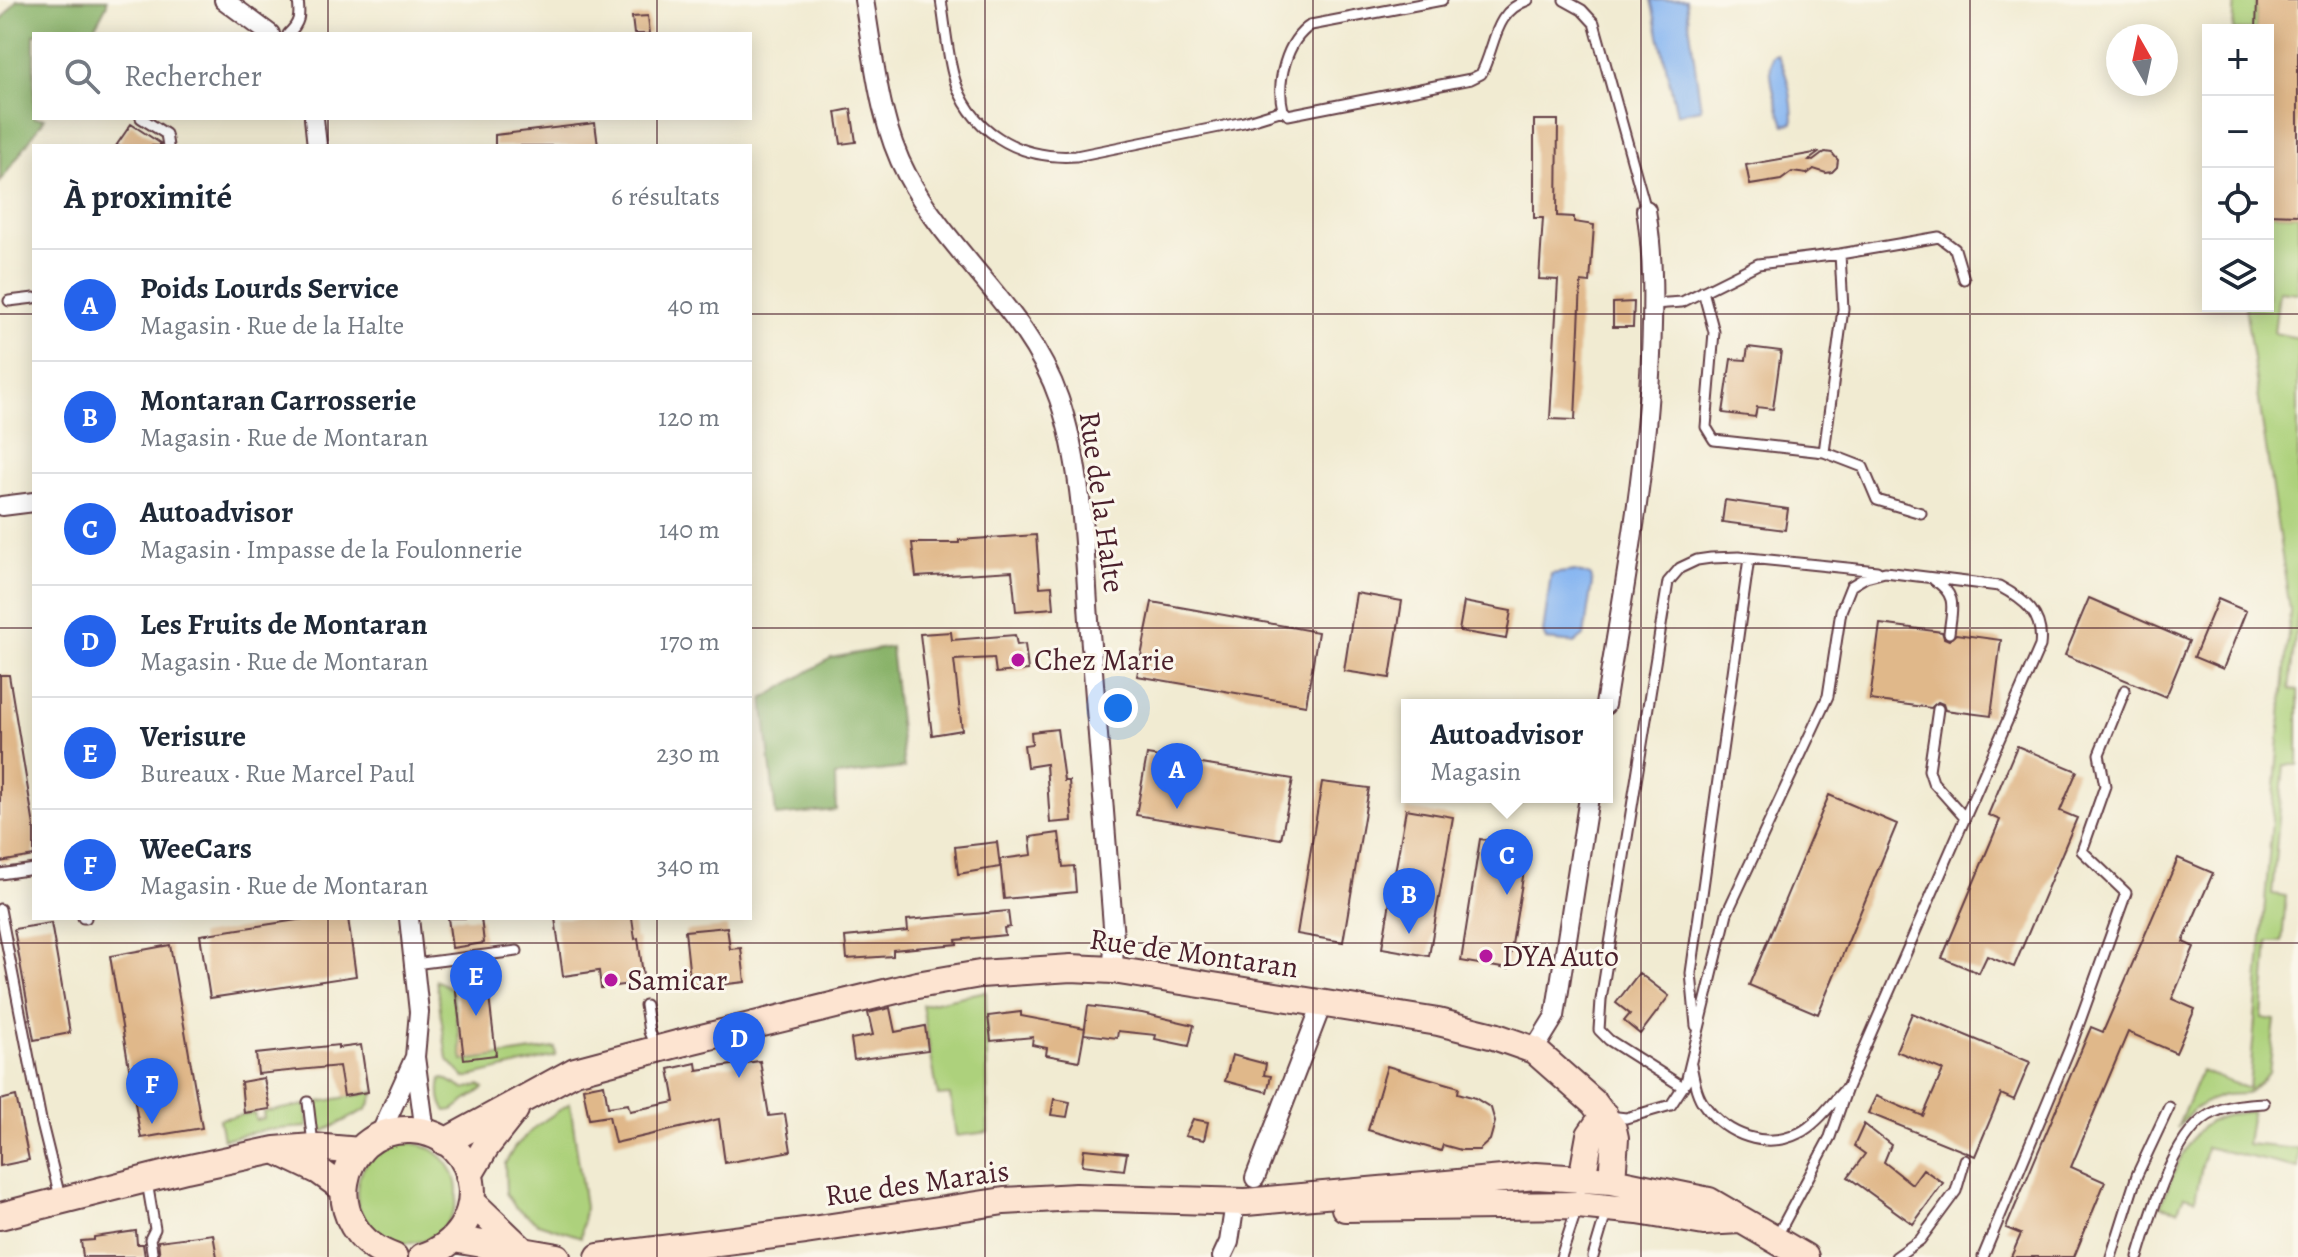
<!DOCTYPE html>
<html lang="fr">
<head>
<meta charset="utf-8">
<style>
	body { margin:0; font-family:Alegreya,serif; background:#f2f2f3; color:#1f2937 }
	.controls { position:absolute; right:24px; top:24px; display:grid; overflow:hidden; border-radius:0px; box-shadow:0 4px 20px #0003 }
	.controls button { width:72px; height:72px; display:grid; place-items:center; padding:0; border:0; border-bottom:2px solid #e0e1e3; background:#fff; color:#1f2937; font:40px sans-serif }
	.compass { position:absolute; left:2106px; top:24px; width:72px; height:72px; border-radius:50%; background:#fff; box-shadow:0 4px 20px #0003; rotate:351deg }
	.you { position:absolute; left:1118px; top:708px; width:28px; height:28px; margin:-20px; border:6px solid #fff; border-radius:50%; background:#1a73e8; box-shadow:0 0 0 12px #1a73e833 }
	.badge { display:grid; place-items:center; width:52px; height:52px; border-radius:50%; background:#2563eb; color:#fff; font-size:26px; font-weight:700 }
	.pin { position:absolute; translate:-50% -66px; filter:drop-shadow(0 2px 4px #0008) }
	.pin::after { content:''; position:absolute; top:42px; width:28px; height:24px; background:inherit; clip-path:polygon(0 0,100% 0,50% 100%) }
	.popup { position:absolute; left:1401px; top:699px; width:212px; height:104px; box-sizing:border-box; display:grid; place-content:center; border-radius:0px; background:#fff; filter:drop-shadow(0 2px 6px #0005); font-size:26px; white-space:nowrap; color:#747a83 }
	.popup b { font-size:30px; color:#1f2937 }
	.popup::after { content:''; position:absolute; left:50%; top:100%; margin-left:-16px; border:16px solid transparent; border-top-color:#fff }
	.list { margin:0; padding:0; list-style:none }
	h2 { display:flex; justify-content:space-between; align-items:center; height:104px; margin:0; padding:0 32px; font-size:34px }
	h2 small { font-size:26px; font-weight:400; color:#747a83 }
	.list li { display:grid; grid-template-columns:52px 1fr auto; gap:24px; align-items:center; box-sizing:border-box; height:112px; padding:0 32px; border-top:2px solid #e0e1e3 }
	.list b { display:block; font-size:30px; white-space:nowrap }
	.list p { margin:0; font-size:26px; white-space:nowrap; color:#747a83 }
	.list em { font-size:26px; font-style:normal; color:#747a83 }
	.icon { flex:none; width:44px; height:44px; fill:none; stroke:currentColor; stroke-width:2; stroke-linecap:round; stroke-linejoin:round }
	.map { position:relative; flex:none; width:2298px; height:1257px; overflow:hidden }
	.search { position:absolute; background:#fff; box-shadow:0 4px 20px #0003; left:32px; top:32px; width:720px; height:88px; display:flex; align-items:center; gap:20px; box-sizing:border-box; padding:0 28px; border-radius:0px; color:#747a83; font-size:30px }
	.panel { position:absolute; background:#fff; box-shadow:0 4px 20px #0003; left:32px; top:144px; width:720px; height:776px; border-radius:0px }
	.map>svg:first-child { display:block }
	.green { fill:#add17b; stroke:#7c7853; stroke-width:2 }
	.forest { fill:#8ab36b; stroke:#6a694b; stroke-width:2 }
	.water { fill:#86b5f1; stroke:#686a8e; stroke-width:2 }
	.building { fill:#e0b88a }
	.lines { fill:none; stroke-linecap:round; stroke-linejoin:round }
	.lane-casing { stroke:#633e44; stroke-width:13 }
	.street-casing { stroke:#633e44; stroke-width:22 }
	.secondary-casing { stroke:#633e44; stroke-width:30 }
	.lane { stroke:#fff; stroke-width:9 }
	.street { stroke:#fff; stroke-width:18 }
	.secondary { stroke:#fde4d1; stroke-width:26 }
	.grid { fill:none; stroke:#4a1f2b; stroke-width:2; stroke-opacity:0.55 }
	.poi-dot { fill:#b5179e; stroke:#fbf7ec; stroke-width:3 }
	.labels { text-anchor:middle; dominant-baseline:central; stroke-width:6; stroke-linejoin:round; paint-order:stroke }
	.street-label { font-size:30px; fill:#4a1f2b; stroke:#fbf7ec }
	.poi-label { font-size:30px; fill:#4a1f2b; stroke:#fbf7ec; text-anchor:start }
</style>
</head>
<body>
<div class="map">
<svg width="2298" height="1257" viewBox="0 0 2298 1257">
	<rect width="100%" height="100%" fill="#fbf7ec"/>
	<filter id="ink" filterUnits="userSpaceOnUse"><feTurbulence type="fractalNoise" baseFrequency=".0125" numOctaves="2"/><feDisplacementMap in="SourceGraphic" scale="16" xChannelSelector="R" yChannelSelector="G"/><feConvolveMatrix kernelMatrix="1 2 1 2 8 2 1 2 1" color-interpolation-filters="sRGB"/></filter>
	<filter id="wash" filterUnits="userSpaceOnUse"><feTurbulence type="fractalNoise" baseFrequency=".006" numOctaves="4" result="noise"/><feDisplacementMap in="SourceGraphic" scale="32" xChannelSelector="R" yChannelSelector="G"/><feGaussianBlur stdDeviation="1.8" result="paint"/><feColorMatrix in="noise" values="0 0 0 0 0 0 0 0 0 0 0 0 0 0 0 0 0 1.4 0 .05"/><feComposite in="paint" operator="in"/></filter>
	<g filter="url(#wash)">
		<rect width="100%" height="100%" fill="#f1ebd2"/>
		<path class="green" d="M2235,0H2257L2256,30H2233Z
			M2268,214L2298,215V293L2279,291L2274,333L2298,338V611L2289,689L2298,690V765H2284L2272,894L2286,896L2282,942H2268L2262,1018L2275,1020L2269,1073L2247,1094L2224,1095L2208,1101L2193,1110L2177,1128L2201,1071L2249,1089L2290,610L2245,306H2268Z
			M436,980L452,989L463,1061L555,1048L556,1056L465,1078L447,1059Z
			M986,991L988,1132L956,1136L950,1095L938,1096L922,1005Z
			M444,1078L464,1089L480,1085L484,1088L453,1110L446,1111C439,1103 439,1090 441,1079Z
			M375,1092L367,1109L324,1131L317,1127L313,1103Z
			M570,1103L585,1207L581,1237L538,1223L515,1207L506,1193L505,1164L514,1148L535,1127Z
			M306,1105L308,1127L264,1130L223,1139L219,1119L254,1113L256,1120L264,1118L263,1112Z
			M2252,1111L2247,1144L2298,1149V1168L2206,1147L2195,1199L2184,1196L2178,1210L2161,1206C2170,1182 2185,1137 2208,1123C2220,1115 2238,1113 2252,1111Z
			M357 1193a50 50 0 1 1 100 0a50 50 0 1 1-100 0Z"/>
		<path class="forest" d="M17,0H107V4L91,34H34V118H45L0,182V22Z
			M891,647L904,768L835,776L836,810L776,816L763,699L831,658Z"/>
		<path class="water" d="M1651,0H1686L1701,109L1677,114Z
			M1777,54C1788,73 1793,101 1793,123L1784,125C1777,106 1767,76 1772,56Z
			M1575,571L1590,576L1592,583L1584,636L1575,643L1546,640L1543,633L1551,574Z"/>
		<g id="blocks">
			<path class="building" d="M2257,0H2298V215L2268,214V30H2256Z
				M648,16L650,34H634L632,17Z
				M851,109L856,142L841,144L836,112Z
				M1534,120H1558L1557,216L1574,217V222L1594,225L1590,283L1581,282L1575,420L1550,419L1558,280L1539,279L1543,218H1534Z
				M595,123L598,146H495V135Z
				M131,124L160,143V146H116Z
				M1820,152L1809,160L1813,161L1825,152L1832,153L1838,160L1837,167L1832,172L1826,173L1814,169L1807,174L1792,172L1781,180L1750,185L1746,165Z
				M1634,302L1633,327H1613V303Z
				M1748,347L1781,351L1773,409L1757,407L1755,417L1723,413L1731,359L1746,360Z
				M1725,500L1788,509L1785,530L1722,522Z
				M1036,535L1040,587L1052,586L1054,608L1016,611L1012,571L916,577L912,543H959V540Z
				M1356,593L1402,601L1390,678L1344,671Z
				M2089,598L2189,641L2166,697L2065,655Z
				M2218,599L2246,611L2223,669L2194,657Z
				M1152,602L1318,632L1306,705L1137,676Z
				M1464,602L1511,611L1506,639L1459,631Z
				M1880,624L1942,632L1944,638L1949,640L1956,634L2001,640L1991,716L1945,710L1943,704L1938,702L1931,708L1870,700Z
				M951,632L952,640L1015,635L1017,645L1025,644L1028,670L996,673L994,658L954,660L962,730L932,735L920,634Z
				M0,675H9L34,826V856L0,862Z
				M1057,729L1064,781H1069L1072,821L1050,823L1046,764L1027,767L1024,745L1032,744L1031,732Z
				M2017,746L2077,771L2060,811L2077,818L2014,967L1987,956L1979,973L1942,958L2000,820L1988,815Z
				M1147,755L1293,779L1281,839L1136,815Z
				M1322,782L1369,788L1343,942L1297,934Z
				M1829,795L1897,824L1818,1014L1749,985Z
				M1406,809L1453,817L1429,956L1382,948Z
				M1059,833L1063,867L1074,866L1076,892L1004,899L1000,859L1032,855L1030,837Z
				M1480,839L1528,846L1508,969L1461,961Z
				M997,842L1000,867L958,874L955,847Z
				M2178,858L2213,873L2183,942L2194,947L2172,999L2195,1009L2176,1053L2128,1032L2071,1167L2105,1182L2074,1257H2011L2021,1234L2006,1228L2091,1027L2103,1032Z
				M1008,911L1010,927L1004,928L1005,935L956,940L957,944L893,950V956L847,959L845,937L908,931L907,920Z
				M310,918H348L356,976L210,998L200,935Z
				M448,918H481L484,943L452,948Z
				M555,918H632L635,939L638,938L644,982L601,988L599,971L563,976Z
				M51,923L70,1033L34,1040L14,929Z
				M727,927L730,949L741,948L745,982L691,988L685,931Z
				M170,945L202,1128L141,1138L110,956Z
				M1639,973L1669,996L1640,1034L1624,1021L1630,1014L1616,1003Z
				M487,980L496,1055L464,1059L455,984Z
				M1088,1006L1142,1013L1194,1025L1189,1046L1155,1039L1156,1035L1118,1031L1117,1038L1084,1034Z
				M890,1008L895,1032L925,1026L928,1050L854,1060L851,1039L873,1035L868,1013Z
				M1021,1012V1016L1085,1028L1079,1061L1046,1055L1047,1048L1032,1045L1033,1037L991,1041L988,1016Z
				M1912,1013L2030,1062L2014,1100L2001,1094L1975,1156L1868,1113L1876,1096L1923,1116L1943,1070L1896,1051Z
				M338,1045V1048L361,1045L368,1092L344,1096L339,1066L258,1074L256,1054Z
				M1232,1055L1266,1064L1264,1075L1271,1076L1267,1092L1225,1081Z
				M760,1061L769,1116L785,1114L791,1151L725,1163L719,1119L615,1143L609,1116L589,1119L583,1088L604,1084L608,1107L628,1104L630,1111L675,1102L669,1069L696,1063L697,1070Z
				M1387,1066L1459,1087L1458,1093L1475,1098L1491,1108L1495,1122L1490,1140L1479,1150H1461L1443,1145L1441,1151L1368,1130Z
				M264,1078L270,1109L244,1113L241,1082Z
				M16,1096L29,1160L0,1166V1100Z
				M1054,1099L1070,1102L1067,1117L1051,1115Z
				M1193,1119L1208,1122L1204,1140L1185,1136Z
				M1864,1124L1891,1145L1884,1162L1912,1184L1923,1169L1943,1183L1913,1224L1848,1177L1865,1154L1854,1146Z
				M1084,1149L1127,1153L1124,1170L1082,1165Z
				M136,1231L137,1244H143L145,1257H83L81,1241L94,1240V1237Z
				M213,1234L217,1257H160L158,1241Z"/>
		</g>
	</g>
	<g filter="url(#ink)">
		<use href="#blocks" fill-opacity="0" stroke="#633e44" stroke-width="2"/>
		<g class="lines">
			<defs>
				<path id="lane" d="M941,0C945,24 947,50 953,74C968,131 1019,160 1076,156L1244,122L1283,110
					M1442,0L1311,25C1286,41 1276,82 1283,110L1288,115L1471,79L1481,74C1496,46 1493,12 1528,0
					M1564,0L1582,10L1594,23L1646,210
					M288,34C300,23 300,16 298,0
					M141,118L166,134L168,146
					M1703,291L1714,332L1706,427L1714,440L1824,452L1863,467L1877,500L1921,513
					M9,301L34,298
					M1653,304L1682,302L1758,264L1840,254L1939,237L1955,249L1964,279
					M1824,452L1843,309L1840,254
					M1934,580C1958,595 1952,608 1949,633
					M1938,709L1929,770L1933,782L1965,818
					M0,874L34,869
					M0,909L41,1120L60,1197
					M83,918H86
					M414,964L517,951
					M645,1005L649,1032L655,1046
					M1696,1026L1691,973L1749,558
					M1691,1065C1694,1079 1696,1095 1705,1106C1727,1135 1766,1150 1799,1133C1816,1125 1831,1104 1844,1090
					M1683,1087L1609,1040L1599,1030L1601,1000L1668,582L1680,568L1697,560L1711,558L1739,557L1877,571
					M308,1102L313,1144
					M1609,1116L1626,1118L1671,1105L1686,1082L1727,913L1828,696L1841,611L1851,586L1866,577L1885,572L1999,586C2025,600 2044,614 2040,646L1847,1088L1830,1137L1777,1236
					M147,1182L155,1229L150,1239L153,1257
					M1561,1257L1578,1205L1582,1180
					M1593,1257L1607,1210
					M1896,1257L1920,1240L1956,1191L1965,1160
					M1983,1257L2072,1043L2126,893L2082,851L2105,786L2099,754L2125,690
					M2111,1257L2137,1175L2169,1107
					M2138,1257C2150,1218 2174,1128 2215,1112C2230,1105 2247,1104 2264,1103"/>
				<path id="street" d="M224,0L270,34
					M864,0C874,58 879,123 907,175C950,256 1029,311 1059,399C1083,469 1084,547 1089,620C1097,726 1106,833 1114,939L1113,970
					M314,118L317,146
					M2,506L34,502
					M1605,705C1624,589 1646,473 1651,355C1653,306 1654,259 1646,210
					M409,918L419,1012L415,1057L425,1132
					M1534,1050L1555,1016L1589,797
					M379,1137L415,1057
					M1255,1178L1322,1004
					M1222,1257L1229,1242L1235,1203"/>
				<path id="secondary" d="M445,1142L575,1071L677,1044L917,985L980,974L1071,968L1113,970L1438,1022L1494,1036L1534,1050L1594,1103L1613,1129L1615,1138L1612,1181
					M275,1150L319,1171L344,1189
					M469,1175L485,1148L515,1110
					M1582,1179L1590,1135L1604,1115
					M472,1202L521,1249
					M1345,1208L1578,1205L1638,1211L1704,1222L1740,1220
					M0,1216L186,1169L275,1150L313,1147L360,1151
					M454,1239L557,1257
					M394,1257C317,1231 335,1127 411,1130C485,1134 495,1234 422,1257
					M599,1257L805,1231L1004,1201L1076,1197L1246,1202L1536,1176L1612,1181L1709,1201L1805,1257"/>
			</defs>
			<use href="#lane" class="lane-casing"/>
			<use href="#street" class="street-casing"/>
			<use href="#secondary" class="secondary-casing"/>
			<use href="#lane" class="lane"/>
			<use href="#street" class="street"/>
			<use href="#secondary" class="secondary"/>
		</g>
	</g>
	<path class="grid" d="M328,0V34M657,0V34M985,0V1257M1313,0V1257M1641,0V1257M1970,0V1257M328,118V146M657,118V146M0,314H34M750,314H2298M0,628H34M750,628H2298M328,918V1257M657,918V1257M0,943H2298"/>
	<g class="poi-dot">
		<circle cx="1018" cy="660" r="8"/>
		<circle cx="1486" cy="956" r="8"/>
		<circle cx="611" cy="980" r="8"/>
	</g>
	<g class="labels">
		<g class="street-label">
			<text transform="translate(1102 502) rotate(82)">Rue de la Halte</text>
			<text transform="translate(1194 953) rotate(8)">Rue de Montaran</text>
			<text transform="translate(917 1183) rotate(-8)">Rue des Marais</text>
		</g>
		<g class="poi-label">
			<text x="1034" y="660">Chez Marie</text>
			<text x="1502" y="956">DYA Auto</text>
			<text x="627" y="980">Samicar</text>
		</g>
	</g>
</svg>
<div class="controls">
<button>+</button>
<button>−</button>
<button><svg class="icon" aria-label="locate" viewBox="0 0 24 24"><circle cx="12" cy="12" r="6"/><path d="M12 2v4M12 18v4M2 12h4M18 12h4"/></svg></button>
<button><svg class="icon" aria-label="layers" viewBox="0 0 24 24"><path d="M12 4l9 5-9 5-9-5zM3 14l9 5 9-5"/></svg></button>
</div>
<svg class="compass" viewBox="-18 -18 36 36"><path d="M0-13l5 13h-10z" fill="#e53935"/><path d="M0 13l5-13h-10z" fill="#747a83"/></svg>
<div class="you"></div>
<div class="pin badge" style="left:1177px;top:809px">A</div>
<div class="pin badge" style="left:1409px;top:934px">B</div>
<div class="pin badge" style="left:1507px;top:895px">C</div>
<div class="popup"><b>Autoadvisor</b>Magasin</div>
<div class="pin badge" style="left:739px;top:1078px">D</div>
<div class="pin badge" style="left:476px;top:1016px">E</div>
<div class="pin badge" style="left:152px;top:1124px">F</div>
<div class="search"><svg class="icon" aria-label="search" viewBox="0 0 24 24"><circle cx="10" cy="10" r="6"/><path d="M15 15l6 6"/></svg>Rechercher</div>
<section class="panel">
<h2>À proximité<small>6 résultats</small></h2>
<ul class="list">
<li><span class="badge">A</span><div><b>Poids Lourds Service</b><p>Magasin · Rue de la Halte</p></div><em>40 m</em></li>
<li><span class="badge">B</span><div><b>Montaran Carrosserie</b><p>Magasin · Rue de Montaran</p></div><em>120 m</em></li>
<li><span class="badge">C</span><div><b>Autoadvisor</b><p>Magasin · Impasse de la Foulonnerie</p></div><em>140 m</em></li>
<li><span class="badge">D</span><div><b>Les Fruits de Montaran</b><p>Magasin · Rue de Montaran</p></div><em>170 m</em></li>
<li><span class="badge">E</span><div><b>Verisure</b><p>Bureaux · Rue Marcel Paul</p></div><em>230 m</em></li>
<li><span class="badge">F</span><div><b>WeeCars</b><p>Magasin · Rue de Montaran</p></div><em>340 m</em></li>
</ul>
</section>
</div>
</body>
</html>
